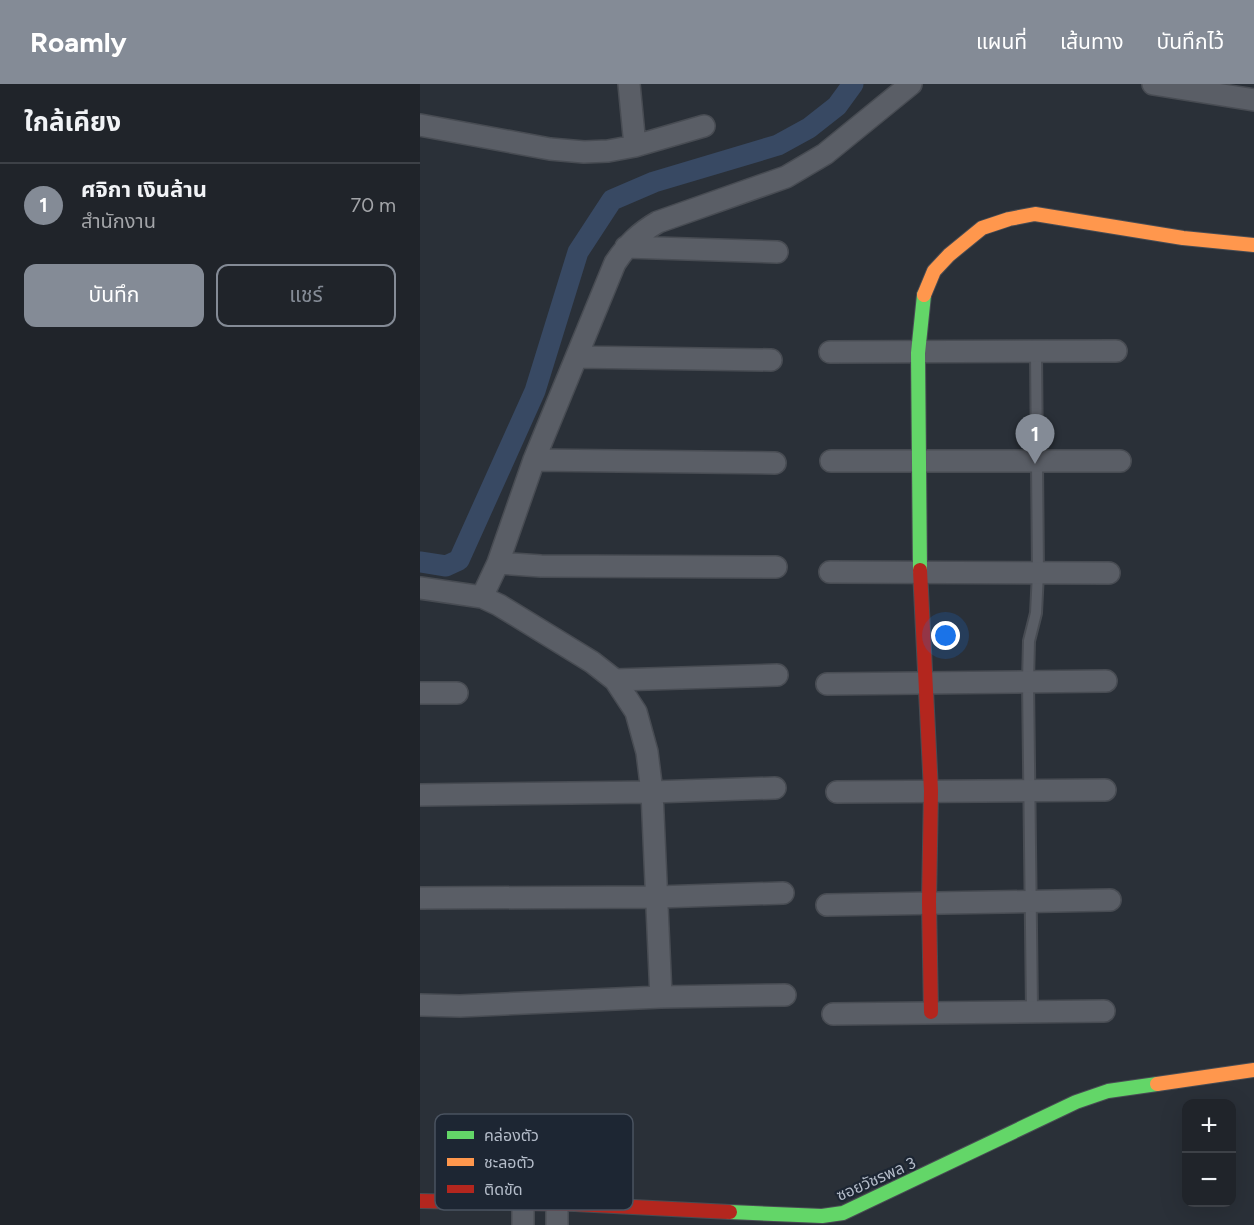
<!DOCTYPE html>
<html lang="th">
<head>
<meta charset="utf-8">
<style>
	body { margin:0; font-family:Figtree,"Noto Sans Thai",sans-serif; background:#282c32; color:#f1f3f6 }
	.controls { position:absolute; right:18px; bottom:18px; display:grid; overflow:hidden; border-radius:12px; box-shadow:0 6px 24px #0002 }
	.controls button { width:54px; height:54px; display:grid; place-items:center; padding:0; border:0; border-bottom:2px solid #3d4147; background:#20242a; color:#f1f3f6; font:30px sans-serif }
	.you { position:absolute; left:526px; top:552px; width:21px; height:21px; margin:-15px; border:4px solid #fff; border-radius:50%; background:#1a73e8; box-shadow:0 0 0 9px #1a73e833 }
	.badge { display:grid; place-items:center; width:39px; height:39px; border-radius:50%; background:#848b96; color:#fff; font-size:20px; font-weight:700 }
	.pin { position:absolute; translate:-50% -50px; filter:drop-shadow(0 2px 3px #0008) }
	.pin::after { content:''; position:absolute; top:32px; width:21px; height:18px; background:inherit; clip-path:polygon(0 0,100% 0,50% 100%) }
	.list { margin:0; padding:0; list-style:none }
	h2 { display:flex; justify-content:space-between; align-items:center; height:78px; margin:0; padding:0 24px; font-size:26px }
	h2 small { font-size:20px; font-weight:400; color:#a2a4a8 }
	.list li { display:grid; grid-template-columns:39px 1fr auto; gap:18px; align-items:center; box-sizing:border-box; height:84px; padding:0 24px; border-top:2px solid #3d4147 }
	.list b { display:block; font-size:22px; white-space:nowrap }
	.list p { margin:0; font-size:20px; white-space:nowrap; color:#a2a4a8 }
	.list em { font-size:20px; font-style:normal; color:#a2a4a8 }
	.actions { display:flex; gap:12px; padding:18px 24px }
	.actions a { flex:1; padding:14px 0; border:2px solid #848b96; border-radius:12px; text-align:center; font-size:21px; color:#848b96 }
	.actions .main { background:#848b96; color:#fff }
	.map { position:relative; flex:none; width:834px; height:1141px; overflow:hidden }
	header { display:flex; align-items:center; gap:36px; box-sizing:border-box; height:84px; padding:0 30px; background:#848b96; color:#fff }
	header strong { font-size:28px }
	nav { display:flex; gap:33px; margin-inline-start:auto; font-size:21px }
	main { display:flex }
	aside { flex:1; background:#20242a }
	.map>svg:first-child { display:block }
	.lines { fill:none; stroke-linecap:round; stroke-linejoin:round }
	.canal { stroke:#384963; stroke-width:21 }
	.lane-casing { stroke:#484c53; stroke-width:14 }
	.street-casing { stroke:#484c53; stroke-width:24 }
	.fast-casing { stroke:#484c53; stroke-width:16 }
	.slow-casing { stroke:#484c53; stroke-width:16 }
	.jam-casing { stroke:#484c53; stroke-width:16 }
	.lane { stroke:#5a5e66; stroke-width:10 }
	.street { stroke:#5a5e66; stroke-width:21 }
	.fast { stroke:#63d668; stroke-width:14 }
	.slow { stroke:#ff974d; stroke-width:14 }
	.jam { stroke:#b3261e; stroke-width:14 }
	.labels { text-anchor:middle; dominant-baseline:central; stroke-width:4.5; stroke-linejoin:round; paint-order:stroke }
	.street-label { font-size:16px; fill:#b4bcc9; stroke:#1d2633 }
	.key { fill:#1d2633; stroke:#4a5360; stroke-width:1.5 }
	.key-label { font-size:16px; fill:#b4bcc9 }
</style>
</head>
<body>
<header>
<strong>Roamly</strong>
<nav><a>แผนที่</a><a>เส้นทาง</a><a>บันทึกไว้</a></nav>
</header>
<main>
<aside>
<h2>ใกล้เคียง<small></small></h2>
<ul class="list">
<li><span class="badge">1</span><div><b>ศจิกา เงินล้าน</b><p>สำนักงาน</p></div><em>70 m</em></li>
</ul>
<div class="actions"><a class="main">บันทึก</a><a>แชร์</a></div>
</aside>
<div class="map">
<svg width="834" height="1141" viewBox="0 0 834 1141">
	<rect width="100%" height="100%" fill="#2a3038"/>
	<g class="lines">
		<path class="canal" d="M0,478L26,482L39,476L115,307L158,168L192,116L234,98L358,61L389,44L417,22L433,0"/>
		<defs>
			<path id="lane" d="M612,927L608,597L609,557L616,529L618,489L616,268"/>
			<path id="street" d="M209,0L215,62
				M733,0L834,16
				M0,41L130,65L164,68L188,67L215,62L284,42
				M206,163L357,168
				M410,268L696,267
				M157,273L351,276
				M114,376L355,379
				M411,377H700
				M78,479L121,482L356,483
				M410,488L689,489
				M0,504L62,513L79,521L172,578L195,596L216,628L227,668L232,708L241,913
				M62,513L78,479L114,376L195,179C207,161 219,149 238,138L366,93L405,70L491,0
				M195,596L357,591
				M407,600L686,597
				M0,609H37
				M417,708L685,706
				M0,711L232,708L355,704
				M0,814L238,813L363,809
				M407,821L690,816
				M0,921L40,922L241,913L365,911
				M413,930L684,927
				M103,1119V1141
				M137,1141V1120"/>
			<path id="fast" d="M500,486L498,269L504,211
				M310,1128L402,1132L423,1129L656,1018L688,1007L737,1000"/>
			<path id="slow" d="M504,211L514,187L529,171L562,144L589,135L615,130L763,154L834,161
				M737,1000L834,986"/>
			<path id="jam" d="M500,486L511,707L509,818L511,928
				M0,1117L155,1120L310,1128"/>
		</defs>
		<use href="#lane" class="lane-casing"/>
		<use href="#street" class="street-casing"/>
		<use href="#fast" class="fast-casing"/>
		<use href="#slow" class="slow-casing"/>
		<use href="#jam" class="jam-casing"/>
		<use href="#lane" class="lane"/>
		<use href="#street" class="street"/>
		<use href="#fast" class="fast"/>
		<use href="#slow" class="slow"/>
		<use href="#jam" class="jam"/>
	</g>
	<g class="labels">
		<g class="street-label">
			<text transform="translate(456 1095) rotate(-24)">ซอยวัชรพล 3</text>
		</g>
	</g>
	<rect x="15" y="1030" width="198" height="96" rx="9" class="key"/>
	<rect x="27" y="1047" width="27" height="8" fill="#63d668"/>
	<rect x="27" y="1074" width="27" height="8" fill="#ff974d"/>
	<rect x="27" y="1101" width="27" height="8" fill="#b3261e"/>
	<g class="key-label">
		<text x="64" y="1057">คล่องตัว</text>
		<text x="64" y="1084">ชะลอตัว</text>
		<text x="64" y="1111">ติดขัด</text>
	</g>
</svg>
<div class="controls">
<button>+</button>
<button>−</button>
</div>
<div class="you"></div>
<div class="pin badge" style="left:615px;top:380px">1</div>
</div>
</main>
</body>
</html>
